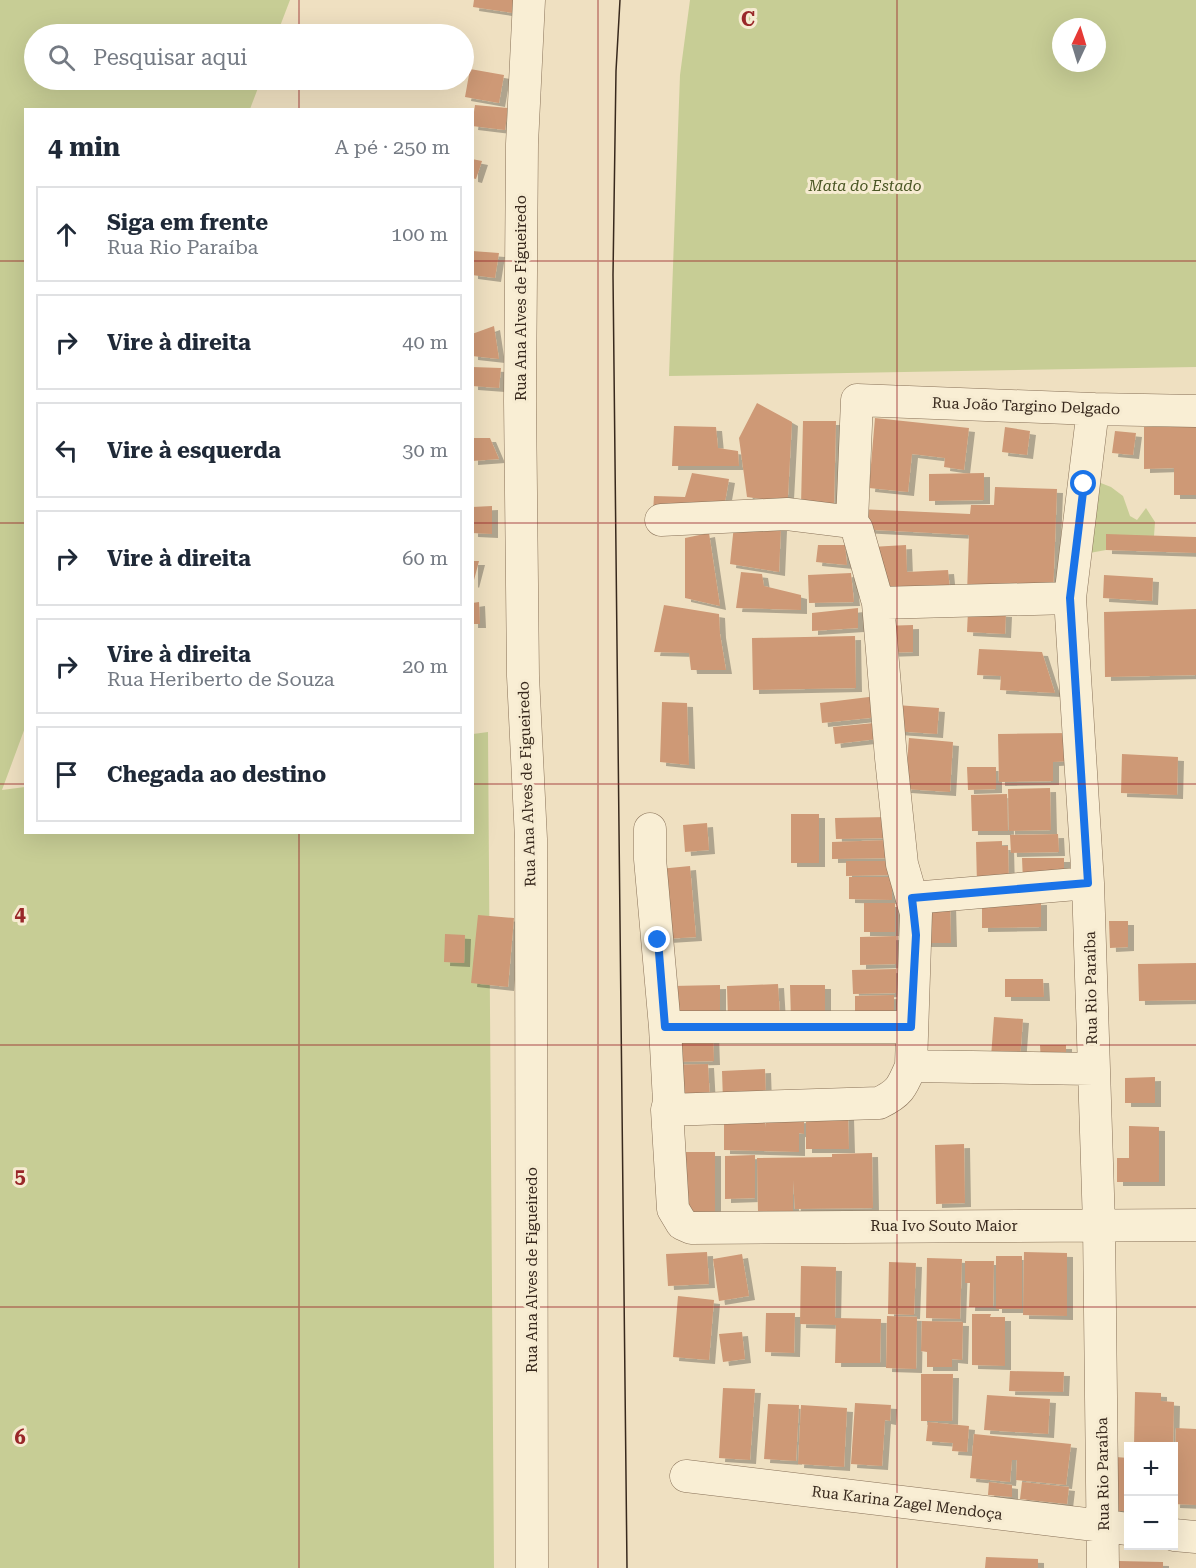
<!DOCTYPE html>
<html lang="pt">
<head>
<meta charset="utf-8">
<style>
	body { margin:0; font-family:"Roboto Serif",serif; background:#f2f2f3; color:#1f2937 }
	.controls { position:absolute; right:18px; bottom:18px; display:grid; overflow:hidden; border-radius:0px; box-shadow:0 6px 24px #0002 }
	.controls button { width:54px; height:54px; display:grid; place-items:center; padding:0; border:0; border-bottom:2px solid #e0e1e3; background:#fff; color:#1f2937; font:30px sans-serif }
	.compass { position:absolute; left:1052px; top:18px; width:54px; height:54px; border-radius:50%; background:#fff; box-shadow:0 6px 24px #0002; rotate:4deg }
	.stop { position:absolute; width:18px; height:18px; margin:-14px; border:4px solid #1a73e8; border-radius:50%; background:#fff }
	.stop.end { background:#1a73e8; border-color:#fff; box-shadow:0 2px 6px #0008 }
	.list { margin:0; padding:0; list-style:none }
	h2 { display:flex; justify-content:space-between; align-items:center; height:78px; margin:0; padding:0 24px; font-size:26px }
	h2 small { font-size:20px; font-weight:400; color:#747a83 }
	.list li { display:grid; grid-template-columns:39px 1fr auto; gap:18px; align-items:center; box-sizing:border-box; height:96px; margin:0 12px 12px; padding:0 12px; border:2px solid #e0e1e3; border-radius:0px }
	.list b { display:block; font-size:22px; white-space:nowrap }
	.list p { margin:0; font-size:20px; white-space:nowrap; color:#747a83 }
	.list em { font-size:20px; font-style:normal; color:#747a83 }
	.icon { flex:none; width:33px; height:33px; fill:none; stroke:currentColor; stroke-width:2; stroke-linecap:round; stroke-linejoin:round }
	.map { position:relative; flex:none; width:1196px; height:1568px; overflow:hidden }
	.search { position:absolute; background:#fff; box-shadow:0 6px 24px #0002; left:24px; top:24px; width:450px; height:66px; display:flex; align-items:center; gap:15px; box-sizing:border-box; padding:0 21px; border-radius:33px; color:#747a83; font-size:22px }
	.panel { position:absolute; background:#fff; box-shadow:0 6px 24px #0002; left:24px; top:108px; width:450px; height:726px; border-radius:0px }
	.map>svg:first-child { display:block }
	.green { fill:#c7cd95; fill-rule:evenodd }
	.building { fill:#ce9976; filter:url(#shadow) }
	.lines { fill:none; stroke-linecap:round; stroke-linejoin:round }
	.minor-casing { stroke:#887158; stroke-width:33 }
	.minor { stroke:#f9eed4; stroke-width:32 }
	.tram { stroke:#38291d; stroke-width:1.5 }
	.route { stroke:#1a73e8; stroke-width:8 }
	.grid { fill:none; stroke:#992729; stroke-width:1.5; stroke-opacity:0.55 }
	.labels { text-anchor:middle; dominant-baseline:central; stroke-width:6; stroke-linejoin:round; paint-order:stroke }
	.park-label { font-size:15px; font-style:italic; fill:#495523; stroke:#f6ebd1 }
	.street-label { font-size:15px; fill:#38291d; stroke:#f6ebd1 }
	.grid-label { font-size:20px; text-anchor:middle; font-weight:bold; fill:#992729; stroke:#f6ebd1; stroke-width:6; stroke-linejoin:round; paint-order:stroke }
</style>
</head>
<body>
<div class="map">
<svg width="1196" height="1568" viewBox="0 0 1196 1568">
	<defs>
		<filter id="shadow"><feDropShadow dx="6" dy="4" stdDeviation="0" flood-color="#0004"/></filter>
	</defs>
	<rect width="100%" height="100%" fill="#efe0c1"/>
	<path class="green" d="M0,0H290L277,34H34V80H261L250,109L26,110V725L2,790L25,787L26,832H472L473,734L488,732L494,1568H0Z
		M690,0H1196V367L669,376L680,75ZM1061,27H1097V63H1061Z
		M1093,480L1111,487L1123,496L1130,516L1137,520L1146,508L1155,522L1154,536L1106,550L1084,554Z"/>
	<path class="building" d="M474,0H515L513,13L473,7Z
		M470,69L504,75L499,103L465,97Z
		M475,105L508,108L505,130L472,126Z
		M472,159L482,161L476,179L472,178Z
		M472,251L499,253L495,278L472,275Z
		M494,326L499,359L472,356V334Z
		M472,367L501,368L499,388L472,386Z
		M757,403L792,422L787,514L771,500L747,497L739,438Z
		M875,418L969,428L964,470L944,467L945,458L912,454L908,492L869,488Z
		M803,421H836L834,505H801Z
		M674,426L716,427L718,448L738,451L739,466H672Z
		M1196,426V495H1174V468L1144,469V427Z
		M1005,427L1030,431L1027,455L1002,452Z
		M1115,431L1136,433L1133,455L1112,453Z
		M472,438H490L499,459L472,461Z
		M692,473L729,479L724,508L653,512L654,496L685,497Z
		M984,473V500L929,501V474Z
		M995,487L1057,489L1053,596L967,593L969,535L857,529L858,509L970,514L971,505H994Z
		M492,506V534L472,533V507Z
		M734,525L781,527L779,572L730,564Z
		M709,533L720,606L685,598V538Z
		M1106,534L1196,537V553L1106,550Z
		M818,545H845L847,565L816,562Z
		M906,545L907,572L948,570L950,590L887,595L871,547Z
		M472,561H479L473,584L472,583Z
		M741,572L762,574L764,586L801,595V610L736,608Z
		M851,573L854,602L809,603L808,575Z
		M1104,575L1153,578L1152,601L1103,598Z
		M479,602L480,624H472V603Z
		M664,605L719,614L720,634L726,670H691L689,653L654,652Z
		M858,608V628L812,631V613Z
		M1196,609V675L1105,677L1104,612Z
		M968,611L1006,613L1005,634L967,632Z
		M913,625V652L881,653V626Z
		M855,636L856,688L753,690L752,638Z
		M979,649L1042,652L1055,693L1000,690L1001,676L977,675Z
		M877,696L879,717L822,723L820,703Z
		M662,702L687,703L689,765L660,762Z
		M896,705L939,708L937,734L894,731Z
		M884,722L886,738L835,744L833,727Z
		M1071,733L1072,761L1053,762V781L999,782L998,734Z
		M909,738L953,742L950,792L905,789Z
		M1122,754L1178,757L1177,795L1121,793Z
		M967,767H996V789L968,790Z
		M1050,788L1051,830L1009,831L1008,789Z
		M1007,794L1008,831H972L971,795Z
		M791,814H819V863H791Z
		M889,817L890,838L836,839L835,818Z
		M707,823L709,850L685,852L683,825Z
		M1058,834L1059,852L1011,853L1010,835Z
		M891,840L892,858L832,859V842Z
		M1002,841V846H1008L1009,885H977L976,842Z
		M1022,858H1064V881H1023Z
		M846,861H888L889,875L846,876Z
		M690,866L696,937L665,939L659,869Z
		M849,877H892V900L849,899Z
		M924,901H950L951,943H925Z
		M1041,901V927L982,928V902Z
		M864,903H895V932H864Z
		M478,915L514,918L508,987L471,983Z
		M1109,921H1128V947L1110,948Z
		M445,934L465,935L464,963L444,962Z
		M896,936V964L860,965V937Z
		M1196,963V1000L1139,1001L1138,964Z
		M896,969V993L853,994L852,970Z
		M1005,979H1043L1044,997H1005Z
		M778,984L780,1017L728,1019L727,986Z
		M720,985V1022L673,1023L672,986Z
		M790,985H825V1020H791Z
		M894,995V1022H855V996Z
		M994,1017L1023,1019L1020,1059L991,1057Z
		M713,1032L714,1061L674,1062L673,1033Z
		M1040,1045H1066V1063L1041,1064Z
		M708,1064L710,1101L669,1102L667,1065Z
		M765,1069L766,1099L723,1101L722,1071Z
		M1155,1077V1103H1125V1078Z
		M806,1111L848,1115L849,1149H806Z
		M804,1119V1134L799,1133V1152L724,1150V1120H765L766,1128V1120Z
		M1129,1126L1159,1127V1182H1117V1158H1129Z
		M964,1144L965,1203L936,1204L935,1145Z
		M679,1152H715V1214H679Z
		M872,1153L873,1208L795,1209L793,1180V1213H758L757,1158L832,1157V1154Z
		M755,1155V1198L725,1199V1156Z
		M707,1252L709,1284L668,1286L666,1254Z
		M1024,1252L1067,1253V1316L1023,1315Z
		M742,1254L749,1296L719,1301L713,1259Z
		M996,1256H1022V1309H996Z
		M927,1258L962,1259L960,1319L926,1318Z
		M965,1261H994L993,1307H969L970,1283H965Z
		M889,1262L916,1263L914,1315L888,1314Z
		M801,1266L836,1267L835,1318L881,1319L880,1363H835L836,1325L800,1324Z
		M678,1296L714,1300L709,1360L673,1357Z
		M766,1313H795L794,1353L765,1352Z
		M972,1314H991L990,1317H1005V1366L972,1365Z
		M887,1316L917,1317L916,1369L886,1368Z
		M922,1321L963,1322L962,1360L952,1359V1367H927V1352L921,1351Z
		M742,1332L745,1359L723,1362L719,1334Z
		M1010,1371L1064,1372L1063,1392L1009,1391Z
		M921,1374H953L952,1421H921Z
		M723,1388L755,1389L750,1460L719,1458Z
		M1135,1392L1161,1393V1401L1174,1402L1173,1446H1134Z
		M987,1395L1050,1399L1048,1434L984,1430Z
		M855,1403L891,1405L890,1421L885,1420L882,1466L851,1464Z
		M768,1404L799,1405L796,1461L764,1459Z
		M801,1405L847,1408L844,1467L798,1464Z
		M928,1422L969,1426L967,1452L952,1451L953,1443L926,1441Z
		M1176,1428L1196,1429V1505L1174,1504Z
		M974,1434L1071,1444L1066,1485L1016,1480L1017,1460H1012L1010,1482L970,1478Z
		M1116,1457L1128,1458V1511H1114Z
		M989,1482L1012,1485V1497L988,1495Z
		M1022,1482L1069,1487L1067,1504L1020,1499Z
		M986,1557L1038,1559V1568H985Z
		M1118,1561L1163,1562V1568H1118Z"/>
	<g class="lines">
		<defs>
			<path id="minor" d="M529,0L522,144L520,401L523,676L531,839L532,1568
				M1093,409L1070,598L1088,883L1099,1225L1103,1568
				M661,520L787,514L852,522
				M878,603L1070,598
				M650,829V859L665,1027L669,1102L667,1110L673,1209L682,1224L691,1228L1196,1225
				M912,898L1088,883
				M665,1027H911
				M911,1066L1093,1069
				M667,1110L879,1103C900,1093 902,1087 911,1066L916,913L902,864L891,758L878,603L857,529L852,522L857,400L1093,409L1196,411
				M686,1476L1128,1529
				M1174,1535L1196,1537"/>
		</defs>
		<use href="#minor" class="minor-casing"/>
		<use href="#minor" class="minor"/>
		<path class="tram" d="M620,0L616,71L613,275L627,1568"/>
	</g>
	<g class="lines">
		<path class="route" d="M658,940L665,1027H911L916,935L912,898L1088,883L1070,598L1084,484"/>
	</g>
	<path class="grid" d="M299,0V34M598,0V1568M897,0V1568M299,80V110M0,261H26M472,261H1196M0,523H26M472,523H1196M0,784H26M472,784H1196M299,832V1568M0,1045H1196M0,1307H1196"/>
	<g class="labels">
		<g class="park-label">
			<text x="865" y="186">Mata do Estado</text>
		</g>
		<g class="street-label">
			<text transform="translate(521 298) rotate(-90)">Rua Ana Alves de Figueiredo</text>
			<text transform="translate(1026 406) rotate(2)">Rua João Targino Delgado</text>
			<text transform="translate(527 784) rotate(-92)">Rua Ana Alves de Figueiredo</text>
			<text transform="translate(1091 988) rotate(-91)">Rua Rio Paraíba</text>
			<text x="944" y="1226">Rua Ivo Souto Maior</text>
			<text transform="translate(532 1270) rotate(-90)">Rua Ana Alves de Figueiredo</text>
			<text transform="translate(1103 1474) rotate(-91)">Rua Rio Paraíba</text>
			<text transform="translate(907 1503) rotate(7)">Rua Karina Zagel Mendoça</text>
		</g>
	</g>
	<g class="grid-label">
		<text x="748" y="26">C</text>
		<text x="20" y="921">4</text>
		<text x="20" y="1183">5</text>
		<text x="20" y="1444">6</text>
	</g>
</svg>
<div class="controls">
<button>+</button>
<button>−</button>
</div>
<svg class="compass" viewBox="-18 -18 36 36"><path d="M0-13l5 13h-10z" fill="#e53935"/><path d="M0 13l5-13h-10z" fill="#747a83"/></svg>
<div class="stop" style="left:1084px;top:484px"></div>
<div class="stop end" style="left:658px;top:940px"></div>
<div class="search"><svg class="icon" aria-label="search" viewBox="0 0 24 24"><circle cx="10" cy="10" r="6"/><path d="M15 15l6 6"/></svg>Pesquisar aqui</div>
<section class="panel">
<h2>4 min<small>A pé · 250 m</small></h2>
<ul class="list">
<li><svg class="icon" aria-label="ahead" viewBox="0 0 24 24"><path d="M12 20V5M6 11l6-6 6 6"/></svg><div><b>Siga em frente</b><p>Rua Rio Paraíba</p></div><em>100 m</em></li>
<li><svg class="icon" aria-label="right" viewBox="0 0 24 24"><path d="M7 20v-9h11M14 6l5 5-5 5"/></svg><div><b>Vire à direita</b></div><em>40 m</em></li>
<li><svg class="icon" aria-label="left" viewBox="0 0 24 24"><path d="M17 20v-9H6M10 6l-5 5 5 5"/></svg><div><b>Vire à esquerda</b></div><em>30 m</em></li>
<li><svg class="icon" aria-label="right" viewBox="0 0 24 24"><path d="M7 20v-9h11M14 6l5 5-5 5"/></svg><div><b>Vire à direita</b></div><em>60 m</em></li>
<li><svg class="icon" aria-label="right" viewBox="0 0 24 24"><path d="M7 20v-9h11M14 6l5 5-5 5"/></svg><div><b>Vire à direita</b><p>Rua Heriberto de Souza</p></div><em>20 m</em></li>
<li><svg class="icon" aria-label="arrive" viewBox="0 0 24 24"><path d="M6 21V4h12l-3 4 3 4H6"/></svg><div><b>Chegada ao destino</b></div></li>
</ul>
</section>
</div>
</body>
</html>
